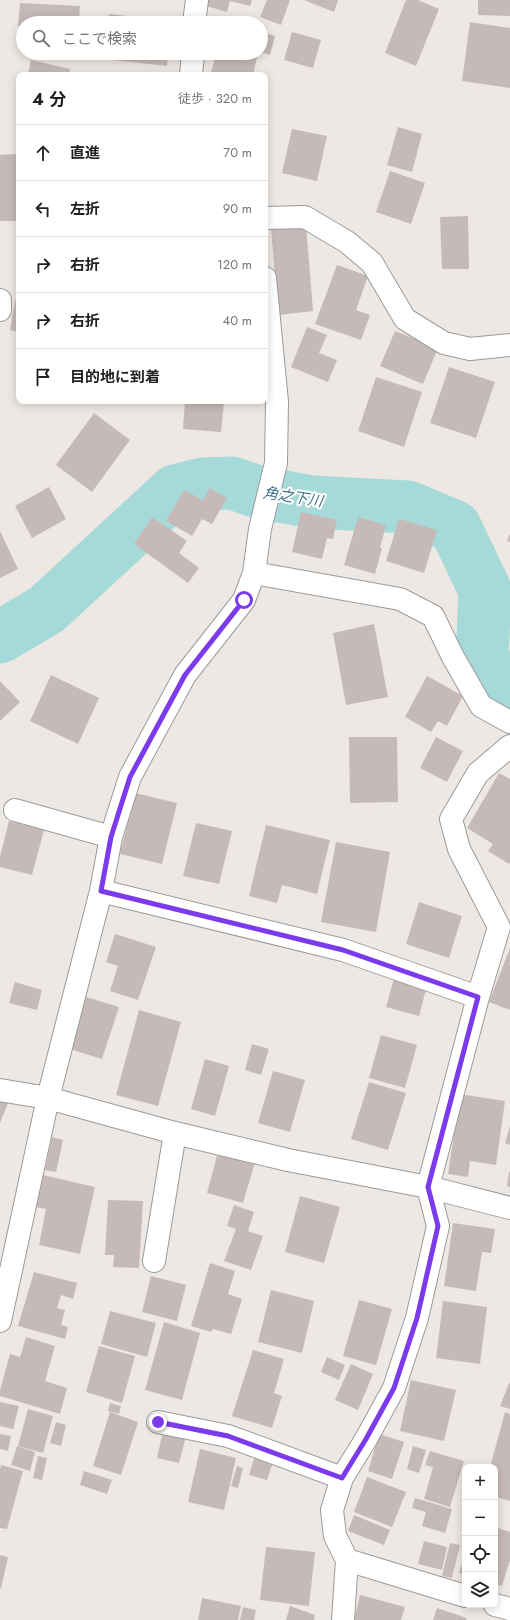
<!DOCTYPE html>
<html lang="ja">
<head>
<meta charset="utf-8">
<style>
	body { margin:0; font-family:Jost,"Noto Sans JP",sans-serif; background:#f6f6f6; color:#202124 }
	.controls { position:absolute; right:12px; bottom:12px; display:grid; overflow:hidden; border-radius:8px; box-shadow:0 2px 10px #0003 }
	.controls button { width:36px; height:36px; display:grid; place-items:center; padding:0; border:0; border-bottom:1px solid #e0e0e0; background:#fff; color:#202124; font:20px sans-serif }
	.stop { position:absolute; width:12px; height:12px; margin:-9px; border:3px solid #7c3aed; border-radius:50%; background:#fff }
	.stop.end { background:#7c3aed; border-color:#fff; box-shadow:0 1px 4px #0008 }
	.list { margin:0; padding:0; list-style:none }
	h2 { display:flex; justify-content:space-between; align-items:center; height:52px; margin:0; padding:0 16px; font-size:17px }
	h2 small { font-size:13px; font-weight:400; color:#757577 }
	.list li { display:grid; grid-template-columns:26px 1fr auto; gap:12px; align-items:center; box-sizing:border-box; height:56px; padding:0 16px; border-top:1px solid #e0e0e0 }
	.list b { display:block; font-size:15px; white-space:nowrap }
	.list em { font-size:13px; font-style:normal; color:#757577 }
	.icon { flex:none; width:22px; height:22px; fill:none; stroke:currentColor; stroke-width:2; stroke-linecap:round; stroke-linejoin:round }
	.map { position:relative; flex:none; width:510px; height:1620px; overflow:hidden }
	.search { position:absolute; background:#fff; box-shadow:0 2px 10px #0003; left:16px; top:16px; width:252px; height:44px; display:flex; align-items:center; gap:10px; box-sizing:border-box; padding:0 14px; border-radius:22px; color:#757577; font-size:15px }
	.panel { position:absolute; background:#fff; box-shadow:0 2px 10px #0003; left:16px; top:72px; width:252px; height:332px; border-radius:8px }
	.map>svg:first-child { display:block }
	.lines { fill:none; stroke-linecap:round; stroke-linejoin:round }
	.river { stroke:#a6dad9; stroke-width:53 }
	.building { fill:#c6bab8 }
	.street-casing { stroke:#9b9b9b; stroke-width:24 }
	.street { stroke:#fff; stroke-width:22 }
	.route { stroke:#7c3aed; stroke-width:5 }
	.labels { text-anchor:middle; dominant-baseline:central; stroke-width:4; stroke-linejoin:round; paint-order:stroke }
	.water-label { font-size:15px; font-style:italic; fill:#42788b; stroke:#fff }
</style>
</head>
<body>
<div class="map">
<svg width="510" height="1620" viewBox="0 0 510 1620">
	<rect width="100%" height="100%" fill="#eee8e4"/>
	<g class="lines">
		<path class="river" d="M0,637L46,610L175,491L203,484L232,483L258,492L312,502L408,507L455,527L485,590L482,660L510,692"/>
	</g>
	<path class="building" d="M207,0H252L250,6L230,1L227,12L206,6Z
		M267,0H290L281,25L260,17Z
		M304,0H338L334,12Z
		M406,0H418L439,9L416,66L385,53Z
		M478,0H510V16L478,15Z
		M20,3L80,6L79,23H23V27L18,26Z
		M109,14L171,21V23H108Z
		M470,22L510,28V88L462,81Z
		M261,32L275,36L270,55L261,52Z
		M292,32L321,40L313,68L284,60Z
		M105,53H168L167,66L104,59Z
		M216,53H258L253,75H217L211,73Z
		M31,60L70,69L69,75H28Z
		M398,127L422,134L412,172L387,165Z
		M292,129L327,136L317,181L282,173Z
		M16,154V221H0V155Z
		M390,171L425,183L411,224L376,212Z
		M468,216L469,269H442L440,217Z
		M306,224L313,311L278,315L271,227Z
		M337,265L368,276L356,310L370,315L361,340L315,324Z
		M15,300L19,301V332L10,330Z
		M307,327L327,335L319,353L337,360L328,382L291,367Z
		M395,331L438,348L423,384L380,366Z
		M449,367L495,382L476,438L430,423Z
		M376,377L422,392L404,447L358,431Z
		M185,401H224L221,432L183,429Z
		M94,413L130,440L92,492L56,465Z
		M49,487L66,519L32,538L15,506Z
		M210,488L227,498L212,524L202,519L192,536L166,521L184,490L203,500Z
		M301,512L337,520L333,539L327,538L322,559L292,552Z
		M152,517L187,541L179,553L199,568L188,583L134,544Z
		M358,517L386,525L380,548H382L375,574L344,565Z
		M399,519L437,530L424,573L386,561Z
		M0,531L18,569L0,578Z
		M510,533V542L507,541Z
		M374,624L388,697L346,705L333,633Z
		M51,675L99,698L78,744L30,721Z
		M427,676L463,696L447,726L438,721L431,732L405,717Z
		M0,681L20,702L0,721Z
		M349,737H397L398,802L350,803Z
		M436,737L463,751L447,782L420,768Z
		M499,773L510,779V862L509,864L488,851L493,844L467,828Z
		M135,793L177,803L162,864L120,854Z
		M9,821L44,830L32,875L0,867V857Z
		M196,823L232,831L219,884L183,876Z
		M266,825L330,840L317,894L282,885L277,903L249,896Z
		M336,842L390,852L376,932L321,922Z
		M419,902L462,916L449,958L406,944Z
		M115,934L156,947L138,1000L110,991L118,966L106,962Z
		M510,948V1010L489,1002Z
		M394,978L427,986L419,1016L386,1007Z
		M15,982L42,990L37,1010L9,1003Z
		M83,996L119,1007L102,1059L66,1048Z
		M139,1010L181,1022L158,1106L116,1095Z
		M381,1035L417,1045L405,1088L369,1078Z
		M252,1044L269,1049L261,1075L245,1070Z
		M205,1059L229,1066L215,1116L191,1109Z
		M273,1071L305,1080L290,1132L258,1123Z
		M369,1082L406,1093L388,1150L351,1139Z
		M460,1094L505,1101L496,1165L470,1161L468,1177L448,1174Z
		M0,1100L8,1103L0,1123Z
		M510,1126V1145L505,1143Z
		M52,1137L63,1140L56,1172L45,1170Z
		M219,1148L256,1159L243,1203L207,1193Z
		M509,1172H510V1187L507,1186Z
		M43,1175L95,1187L80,1254L39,1245L46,1209L35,1207Z
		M300,1196L340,1207L324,1263L285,1252Z
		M108,1200L143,1201L139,1268L113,1267L114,1255H105Z
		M234,1205L254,1212L248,1231L263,1236L251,1270L224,1261L236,1229L227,1226Z
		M453,1223L495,1229L491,1253L482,1252L476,1291L444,1286Z
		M210,1263L235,1271L228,1294L242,1299L231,1334L213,1329L211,1332L191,1326Z
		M34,1272L77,1283L73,1299L61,1295L57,1308L65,1310L61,1325L68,1327L65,1339L18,1326Z
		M151,1276L186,1285L177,1321L142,1312Z
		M271,1290L314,1301L302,1353L258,1342Z
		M359,1300L392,1309L376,1365L343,1356Z
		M443,1301L487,1307L480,1364L436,1358Z
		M110,1311L156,1323L147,1357L101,1344Z
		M164,1322L200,1333L182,1400L145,1390Z
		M26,1337L55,1346L45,1381L67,1388L60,1414L0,1396V1390L10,1354L20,1357Z
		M99,1346L135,1356L122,1403L86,1392Z
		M253,1350L284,1359L274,1393L282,1396L272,1428L232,1416Z
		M327,1357L345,1365L339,1380L321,1372Z
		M351,1364L373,1374L358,1410L335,1400Z
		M411,1380L456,1390L444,1441L400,1431Z
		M510,1381V1409L500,1406Z
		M0,1402L19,1406L13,1429L0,1426Z
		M110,1403L121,1406L119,1414L108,1411Z
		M28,1409L53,1416L43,1453L18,1446Z
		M110,1412L138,1422L121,1475L93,1466Z
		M505,1412L510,1414V1501L495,1497V1467H490Z
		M56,1422L66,1425L61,1446L50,1443Z
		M163,1431L186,1436L179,1463L157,1458Z
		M0,1434L11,1436L8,1451L0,1449Z
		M379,1434L404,1442L392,1479L368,1471Z
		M17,1446L35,1452L30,1471L11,1465Z
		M413,1446L426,1450L419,1473L407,1469Z
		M200,1449L236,1458L224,1510L188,1502Z
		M430,1451L464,1461L450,1507L424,1499L433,1467L425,1465Z
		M38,1456L47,1458L42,1480L33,1478Z
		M255,1456L273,1462L267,1480L249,1475Z
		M1,1465L23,1471L7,1529L0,1528V1470Z
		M237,1466L243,1468L238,1488L231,1486Z
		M84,1471L112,1480L107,1494L80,1485Z
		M367,1477L406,1492L392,1527L354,1512Z
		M415,1498L452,1509L445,1533L422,1526L426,1512L412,1508Z
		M354,1515L390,1530L384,1545L348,1531Z
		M495,1527L510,1532V1560L502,1586L495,1584Z
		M424,1541L447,1547L442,1570L418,1564Z
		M450,1543L460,1545L452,1578L442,1576Z
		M266,1547L315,1552L309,1606L260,1600Z
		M0,1555L8,1557L1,1588H0Z
		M465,1556V1575L459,1573Z
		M360,1595L405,1607L401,1620H354Z
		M202,1598L241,1606L238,1620H198Z
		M290,1606L315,1615L314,1620H286Z
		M243,1607L256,1610L254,1620H240Z
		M437,1608L467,1618L466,1620H433Z"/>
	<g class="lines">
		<defs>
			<path id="street" d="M194,23L197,0
				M191,75L193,53
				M265,218L305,217L347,242L372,263L405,319L444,343L470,349L510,345
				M0,300V310
				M254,573L400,599L433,616L453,657L481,706L510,722
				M15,810L111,837
				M101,891L343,950L478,997
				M0,1090L48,1098L175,1133L288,1160L428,1187L510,1208
				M154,1261L175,1133
				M0,1321L48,1098L101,891L111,837L130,777L185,675L244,600L254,573L260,529L276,463L277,402L265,278
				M158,1422L228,1436L342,1478
				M347,1560L465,1596
				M495,1605L510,1609
				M343,1620L347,1560L335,1536L332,1510L342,1478L366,1439L394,1388L417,1318L438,1226L428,1187L478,997L499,927L459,849L451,819L478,773L510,746"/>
		</defs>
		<use href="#street" class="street-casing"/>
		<use href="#street" class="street"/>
	</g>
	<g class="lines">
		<path class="route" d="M158,1422L228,1436L342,1478L366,1439L394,1388L417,1318L438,1226L428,1187L478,997L343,950L101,891L111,837L130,777L185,675L244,600"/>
	</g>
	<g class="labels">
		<g class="water-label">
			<text transform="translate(293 497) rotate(9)">角之下川</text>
		</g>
	</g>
</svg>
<div class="controls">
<button>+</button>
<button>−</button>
<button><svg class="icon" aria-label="locate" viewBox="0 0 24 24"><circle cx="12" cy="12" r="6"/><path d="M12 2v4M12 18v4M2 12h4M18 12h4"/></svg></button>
<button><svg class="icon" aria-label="layers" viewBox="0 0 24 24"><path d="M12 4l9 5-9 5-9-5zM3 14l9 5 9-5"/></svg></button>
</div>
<div class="stop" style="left:244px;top:600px"></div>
<div class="stop end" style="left:158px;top:1422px"></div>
<div class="search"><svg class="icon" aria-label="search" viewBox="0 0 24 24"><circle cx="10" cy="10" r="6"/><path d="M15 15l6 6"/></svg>ここで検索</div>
<section class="panel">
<h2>4 分<small>徒歩 · 320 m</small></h2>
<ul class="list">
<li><svg class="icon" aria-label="ahead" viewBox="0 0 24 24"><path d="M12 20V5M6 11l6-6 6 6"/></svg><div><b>直進</b></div><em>70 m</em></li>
<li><svg class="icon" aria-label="left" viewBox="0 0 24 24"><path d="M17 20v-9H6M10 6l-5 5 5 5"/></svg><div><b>左折</b></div><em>90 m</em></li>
<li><svg class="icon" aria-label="right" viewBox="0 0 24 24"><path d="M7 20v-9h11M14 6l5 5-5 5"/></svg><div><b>右折</b></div><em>120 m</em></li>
<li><svg class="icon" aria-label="right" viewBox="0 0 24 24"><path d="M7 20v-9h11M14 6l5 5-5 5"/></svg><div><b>右折</b></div><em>40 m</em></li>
<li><svg class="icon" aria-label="arrive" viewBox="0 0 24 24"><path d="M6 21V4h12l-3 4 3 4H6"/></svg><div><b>目的地に到着</b></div></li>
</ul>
</section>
</div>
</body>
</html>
